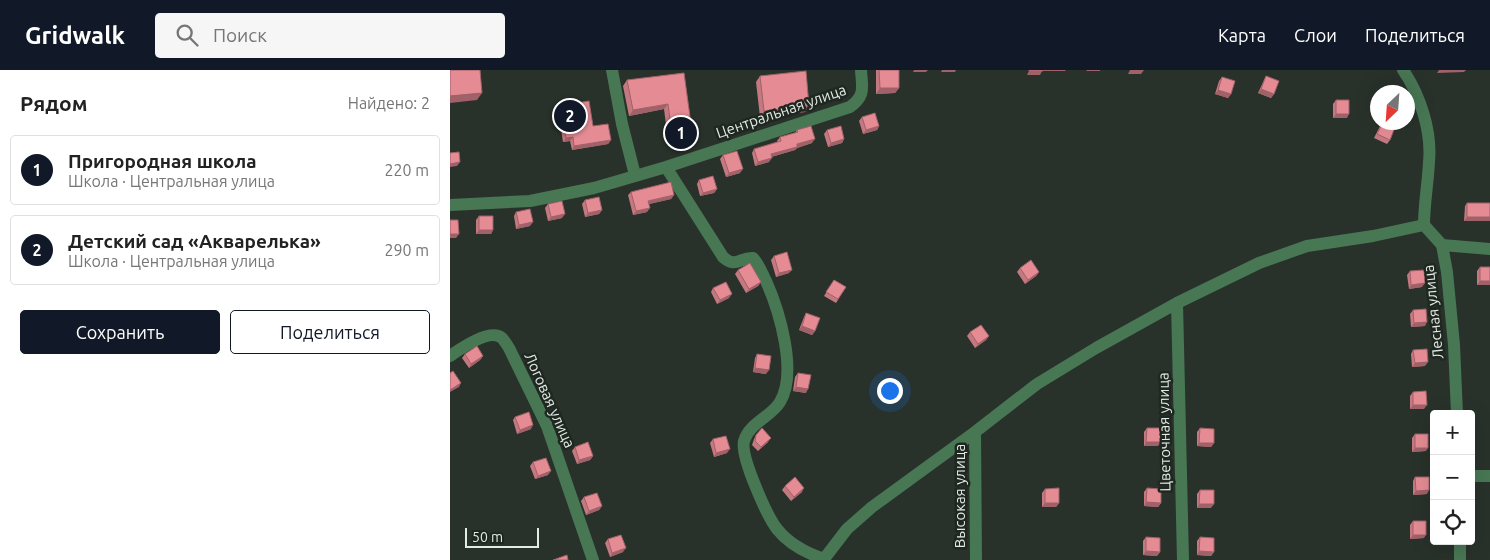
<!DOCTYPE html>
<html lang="ru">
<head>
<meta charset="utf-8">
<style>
	body { margin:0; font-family:Ubuntu,sans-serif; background:#f6f6f6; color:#222 }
	.controls { position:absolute; right:15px; bottom:15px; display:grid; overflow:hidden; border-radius:5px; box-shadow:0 5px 20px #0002 }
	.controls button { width:45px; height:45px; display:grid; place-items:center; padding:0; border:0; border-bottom:1px solid #e0e0e0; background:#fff; color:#222; font:25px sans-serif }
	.compass { position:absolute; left:920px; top:15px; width:45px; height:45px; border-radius:50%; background:#fff; box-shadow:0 5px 20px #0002; rotate:205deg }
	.scale { position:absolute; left:15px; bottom:12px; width:74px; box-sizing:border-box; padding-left:5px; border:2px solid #e4eae5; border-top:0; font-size:14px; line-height:18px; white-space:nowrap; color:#e4eae5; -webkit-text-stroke:4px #1f2721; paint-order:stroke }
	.you { position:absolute; left:439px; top:320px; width:18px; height:18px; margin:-12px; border:4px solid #fff; border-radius:50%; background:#1a73e8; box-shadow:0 0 0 8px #1a73e833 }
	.badge { display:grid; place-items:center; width:32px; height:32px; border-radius:50%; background:#111827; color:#fff; font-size:16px; font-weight:700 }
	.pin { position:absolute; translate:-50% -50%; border:2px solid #fff; box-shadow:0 1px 5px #0006 }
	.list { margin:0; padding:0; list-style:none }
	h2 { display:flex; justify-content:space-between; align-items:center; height:65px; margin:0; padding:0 20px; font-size:21px }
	h2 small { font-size:16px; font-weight:400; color:#767676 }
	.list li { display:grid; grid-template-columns:32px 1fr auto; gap:15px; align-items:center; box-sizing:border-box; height:70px; margin:0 10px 10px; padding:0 10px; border:1px solid #e0e0e0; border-radius:5px }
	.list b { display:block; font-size:19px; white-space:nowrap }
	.list p { margin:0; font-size:16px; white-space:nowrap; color:#767676 }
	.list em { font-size:16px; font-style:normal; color:#767676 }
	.actions { display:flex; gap:10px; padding:15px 20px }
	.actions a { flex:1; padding:11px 0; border:1px solid #111827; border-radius:5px; text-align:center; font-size:18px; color:#111827 }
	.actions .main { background:#111827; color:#fff }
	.icon { flex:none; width:28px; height:28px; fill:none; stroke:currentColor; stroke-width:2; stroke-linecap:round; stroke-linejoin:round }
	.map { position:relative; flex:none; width:1040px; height:490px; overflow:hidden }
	header { display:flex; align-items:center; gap:30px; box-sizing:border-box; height:70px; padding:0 25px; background:#111827; color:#fff }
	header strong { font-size:24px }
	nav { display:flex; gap:28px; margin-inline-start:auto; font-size:18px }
	.search { width:350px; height:45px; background:#f6f6f6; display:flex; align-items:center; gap:12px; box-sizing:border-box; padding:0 18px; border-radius:5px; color:#767676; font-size:19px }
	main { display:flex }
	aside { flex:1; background:#fff }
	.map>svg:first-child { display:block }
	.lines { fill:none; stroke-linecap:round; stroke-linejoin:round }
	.minor { stroke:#487754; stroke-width:12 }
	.wall { fill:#c4787f }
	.shaded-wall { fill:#a06168 }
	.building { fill:#e48b94; stroke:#a06168 }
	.labels { text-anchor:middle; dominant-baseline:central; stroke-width:5; stroke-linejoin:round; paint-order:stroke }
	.street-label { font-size:15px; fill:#e4eae5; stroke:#1f2721 }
</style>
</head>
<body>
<header>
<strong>Gridwalk</strong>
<div class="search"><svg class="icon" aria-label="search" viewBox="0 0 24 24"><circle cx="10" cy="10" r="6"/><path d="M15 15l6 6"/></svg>Поиск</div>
<nav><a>Карта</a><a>Слои</a><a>Поделиться</a></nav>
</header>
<main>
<aside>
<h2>Рядом<small>Найдено: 2</small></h2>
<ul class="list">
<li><span class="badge">1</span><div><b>Пригородная школа</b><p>Школа · Центральная улица</p></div><em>220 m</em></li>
<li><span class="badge">2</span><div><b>Детский сад «Акварелька»</b><p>Школа · Центральная улица</p></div><em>290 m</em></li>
</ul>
<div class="actions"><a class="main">Сохранить</a><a>Поделиться</a></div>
</aside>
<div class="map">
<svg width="1040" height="490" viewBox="0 0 1040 490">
	<rect width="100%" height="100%" fill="#29312b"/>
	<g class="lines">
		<path class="minor" d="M162,0L172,54L185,105
			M953,0C970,25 982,61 979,92C978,113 974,134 974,155L992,175L997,202L1004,275L1007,344
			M216,97L273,187C286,199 290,187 303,188C309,194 312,203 316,211C329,240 348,302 330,332C321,347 299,353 294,371C290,386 317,446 327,459C339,474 356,483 374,489L397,459L422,437L525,362L587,314L646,278L727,233L809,193L857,176L923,166L974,155
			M0,135L80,131L144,118L216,97L400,37C416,25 412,18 411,0
			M992,175L1040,179
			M727,233L733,490
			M0,286C10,279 40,258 52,268C54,270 57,275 59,278L97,356L143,490
			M525,362L526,490
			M1021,406H1040
			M1010,471V490"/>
	</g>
	<path class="wall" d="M426,0H449V18L445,23L426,24Z
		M234,3L241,54L237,60L217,63L214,39L179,46L173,16L177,10Z
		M310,6L355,42L310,47L306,12Z
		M816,6L824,24L821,28L808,23L814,10Z
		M772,7L781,24L778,28L765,24L769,11Z
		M886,30L897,48H883V34Z
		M107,36L143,56L161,70L158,74L122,80L120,71L113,72L110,53L107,54L105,40Z
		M412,47L429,56L427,60L413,64L409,51Z
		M932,52L940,70L937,74L924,68Z
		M347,60L362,73L347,78L345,80L321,87L319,92L305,96L302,83L304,79L327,72V71L330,67L345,63Z
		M377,60L394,69L392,73L378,77L374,64Z
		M273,85L290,103L276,107L270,89Z
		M249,110L267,119L264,123L250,126L247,114Z
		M181,122L224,125L221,129L199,134L197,142L183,145L178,125Z
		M135,130L152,140L149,144L135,147L132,134Z
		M1017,133H1040V151H1014L1015,136Z
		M98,134L112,148L98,151L95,138Z
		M66,142L80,156L66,159L64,146Z
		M29,146L43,160L41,164H26V150Z
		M324,186L339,203L326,207L321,190Z
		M1030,197H1040V215H1027V201Z
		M570,198L589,202L586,206L575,214L567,202Z
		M288,200L311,212L308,216L296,223L285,204Z
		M960,201L972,217L959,219L957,205Z
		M384,210L396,217L386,233L374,226Z
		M263,218L279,228L267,234L261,222Z
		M963,240L975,256L961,257L960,244Z
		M356,243L365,261L362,265L349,260L354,247Z
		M520,262L539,266L536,270L525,278L517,266Z
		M963,280L975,296L962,297L961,284Z
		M15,284L33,286L30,290L19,298L12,288Z
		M307,284L316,304L303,302L305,288Z
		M348,303L356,323L343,321L345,307Z
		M963,322L974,339H960V326Z
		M65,347L81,359L67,364L63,350Z
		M697,358L708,376H694V362Z
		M750,358L764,373L761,377L747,376V362Z
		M965,364L976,381L962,382V368Z
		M306,365L318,372L308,381L302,375L304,369Z
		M263,369L277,383L264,387L260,373Z
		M125,377L143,386L140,390L127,394L122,381Z
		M83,392L98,405L85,409L80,396Z
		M965,407L977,424L963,425V411Z
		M335,416L352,422L341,431L332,420Z
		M697,418L711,433L708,437L694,436V422Z
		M595,419L609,433L606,437H592V423Z
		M750,420L761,438H747V424Z
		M134,427L152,436L149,440L136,445L131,431Z
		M963,451L974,468L960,469V455Z
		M696,467L710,482L707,486L693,485V471Z
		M750,467L764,482L761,486L747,485V471Z
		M158,469L173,482L160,487L155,473Z"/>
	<path class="shaded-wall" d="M464,0H478L476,2H463Z
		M492,0H506L505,2H491Z
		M591,0H616L615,1H592L590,5H577L579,1Z
		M637,0H650V1H636Z
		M680,0H694L691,4H678Z
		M989,0H1016L1014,2L987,3Z
		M430,18H449L445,23L426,24Z
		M811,19L824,24L821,28L808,23Z
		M768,20L781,24L778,28L765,24Z
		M32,23L27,30L0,33V26Z
		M218,34L214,39L179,46L183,40Z
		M359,36L355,42L310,47L314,41Z
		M886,44H899L897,48H883Z
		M110,50H113L110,53L107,54Z
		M241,54L237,60L217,63L221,57Z
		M429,56L427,60L413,64L416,60Z
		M123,67L120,71L113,72L116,68Z
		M365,69L362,73L347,78L345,80L318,88L321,84L347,74Z
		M394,69L392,73L378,77L381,73Z
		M161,70L158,74L122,80L124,76Z
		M322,88L319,92L305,96L308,92Z
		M10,92L7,96L0,97V94Z
		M293,99L290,103L276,107L279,103Z
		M267,119L264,123L250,126L253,123Z
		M224,125L221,129L195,135L198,131Z
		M200,138L197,142L183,145L186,141Z
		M152,140L149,144L135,147L138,143Z
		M115,144L112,148L98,151L101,147Z
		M1017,147H1040V151H1014Z
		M83,152L80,156L66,159L69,155Z
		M29,160H43L41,164H26Z
		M0,164H9L6,168H0Z
		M342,200L339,203L326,207L329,203Z
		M589,202L586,206L575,214L578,210Z
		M1030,211H1040V215H1027Z
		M311,212L308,216L296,223L299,219Z
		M975,213L972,217L959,219L961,215Z
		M282,224L279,228L267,234L270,230Z
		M977,252L975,256L961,257L964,253Z
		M352,256L365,261L362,265L349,260Z
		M539,266L536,270L525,278L528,274Z
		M33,286L30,290L19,298L21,294Z
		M978,292L975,296L962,297L965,293Z
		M305,298L319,300L316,304L303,302Z
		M11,313L9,317L0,322V320Z
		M346,317L358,319L356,323L343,321Z
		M963,335H977L974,339H960Z
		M83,355L81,359L67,364L70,360Z
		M321,368L318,372L308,381L311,377Z
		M696,372H711L708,376H694Z
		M749,373H764L761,377L747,376Z
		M965,378H978L976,381L962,382Z
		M280,379L277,383L264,387L266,383Z
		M143,386L140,390L127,394L129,390Z
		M101,401L98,405L85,409L88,406Z
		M354,418L352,422L341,431L344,427Z
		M979,420L977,424L963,425L966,421Z
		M696,432L711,433L708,437L694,436Z
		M595,433H609L606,437H592Z
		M749,434H764L761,438H747Z
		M152,436L149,440L136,445L139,441Z
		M963,465H976L974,468L960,469Z
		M176,478L173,482L160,487L162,483Z
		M696,481L710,482L707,486L693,485Z
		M749,481L764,482L761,486L747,485Z"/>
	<path class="building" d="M0,0H30L32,23L0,26Z
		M429,0H449V18H430Z
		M579,0H593V1H579Z
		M356,1L359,36L314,41L310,6Z
		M234,3L241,54L221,57L218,34L183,40L177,10Z
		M816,6L829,11L824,24L811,19Z
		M772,7L785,11L781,24L768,20Z
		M886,30H899V44H886Z
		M139,31L143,56L158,54L161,70L124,76L123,67L116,68L113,50H110L107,36Z
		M425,43L429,56L416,60L412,47Z
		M933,52H935L945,57L940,70L927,64Z
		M361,56L365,69L347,74V77L321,84L322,88L308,92L304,79L331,71L330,67L348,62L347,60Z
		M391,56L394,69L381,73L377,60Z
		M287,81L293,99L279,103L273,85Z
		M9,82L10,92L0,94V83Z
		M263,106L267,119L253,123L249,110Z
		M221,112L224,125L198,131L200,138L186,141L181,122Z
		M149,127L152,140L138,143L135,130Z
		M112,131L115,144L101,147L98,134Z
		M1017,133H1040V147H1017Z
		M80,139L83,152L69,155L66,142Z
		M29,146H43V160H29Z
		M0,150H8L9,164H0Z
		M337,182L342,200L329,203L324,186Z
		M581,190L589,202L578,210L570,198Z
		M300,193L311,212L299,219L288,200Z
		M1030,197H1040V211H1030Z
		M974,200L975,213L961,215L960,201Z
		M384,210L396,217L388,229L376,222Z
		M276,212L282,224L270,230L263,218Z
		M976,239L977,252L964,253L963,240Z
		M356,243L370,248L365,261L352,256Z
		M531,255L539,266L528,274L520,262Z
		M27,276L33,286L21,294L15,284Z
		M977,279L978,292L965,293L963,280Z
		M307,284L321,286L319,300L305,298Z
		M3,301L11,313L0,320V303Z
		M348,303L361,305L358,319L346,317Z
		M976,321L977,335H963V322Z
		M79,342L83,355L70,360L65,347Z
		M312,358L321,368L311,377L305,371L306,365Z
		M697,358H711V372H696Z
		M750,358L764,359V373H749Z
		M965,364H978V378H965Z
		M276,366L280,379L266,383L263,369Z
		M138,372L143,386L129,390L125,377Z
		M96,388L101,401L88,406L83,392Z
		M345,407L354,418L344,427L335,416Z
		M965,407H979V420L966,421Z
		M609,418V433H595V419Z
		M697,418L711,419V433L696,432Z
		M750,420H764V434H749Z
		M147,423L152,436L139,441L134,427Z
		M963,451H976V465H963Z
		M171,465L176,478L162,483L158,469Z
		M696,467L710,468V482L696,481Z
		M750,467L764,468V482L749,481Z
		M117,485L118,490H103Z"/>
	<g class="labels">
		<g class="street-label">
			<text transform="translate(331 41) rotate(-19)">Центральная улица</text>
			<text transform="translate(983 242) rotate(-96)">Лесная улица</text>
			<text transform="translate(100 330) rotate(66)">Логовая улица</text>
			<text transform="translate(714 362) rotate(-91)">Цветочная улица</text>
			<text transform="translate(509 426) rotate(-90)">Высокая улица</text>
		</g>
	</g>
</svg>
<div class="controls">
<button>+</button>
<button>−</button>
<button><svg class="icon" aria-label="locate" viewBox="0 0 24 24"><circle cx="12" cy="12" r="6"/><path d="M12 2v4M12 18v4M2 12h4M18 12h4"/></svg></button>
</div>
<svg class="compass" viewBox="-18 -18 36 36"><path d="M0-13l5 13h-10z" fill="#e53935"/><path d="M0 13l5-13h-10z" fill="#767676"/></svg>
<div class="scale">50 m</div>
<div class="you"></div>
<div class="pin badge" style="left:231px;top:63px">1</div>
<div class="pin badge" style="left:120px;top:46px">2</div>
</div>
</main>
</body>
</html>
